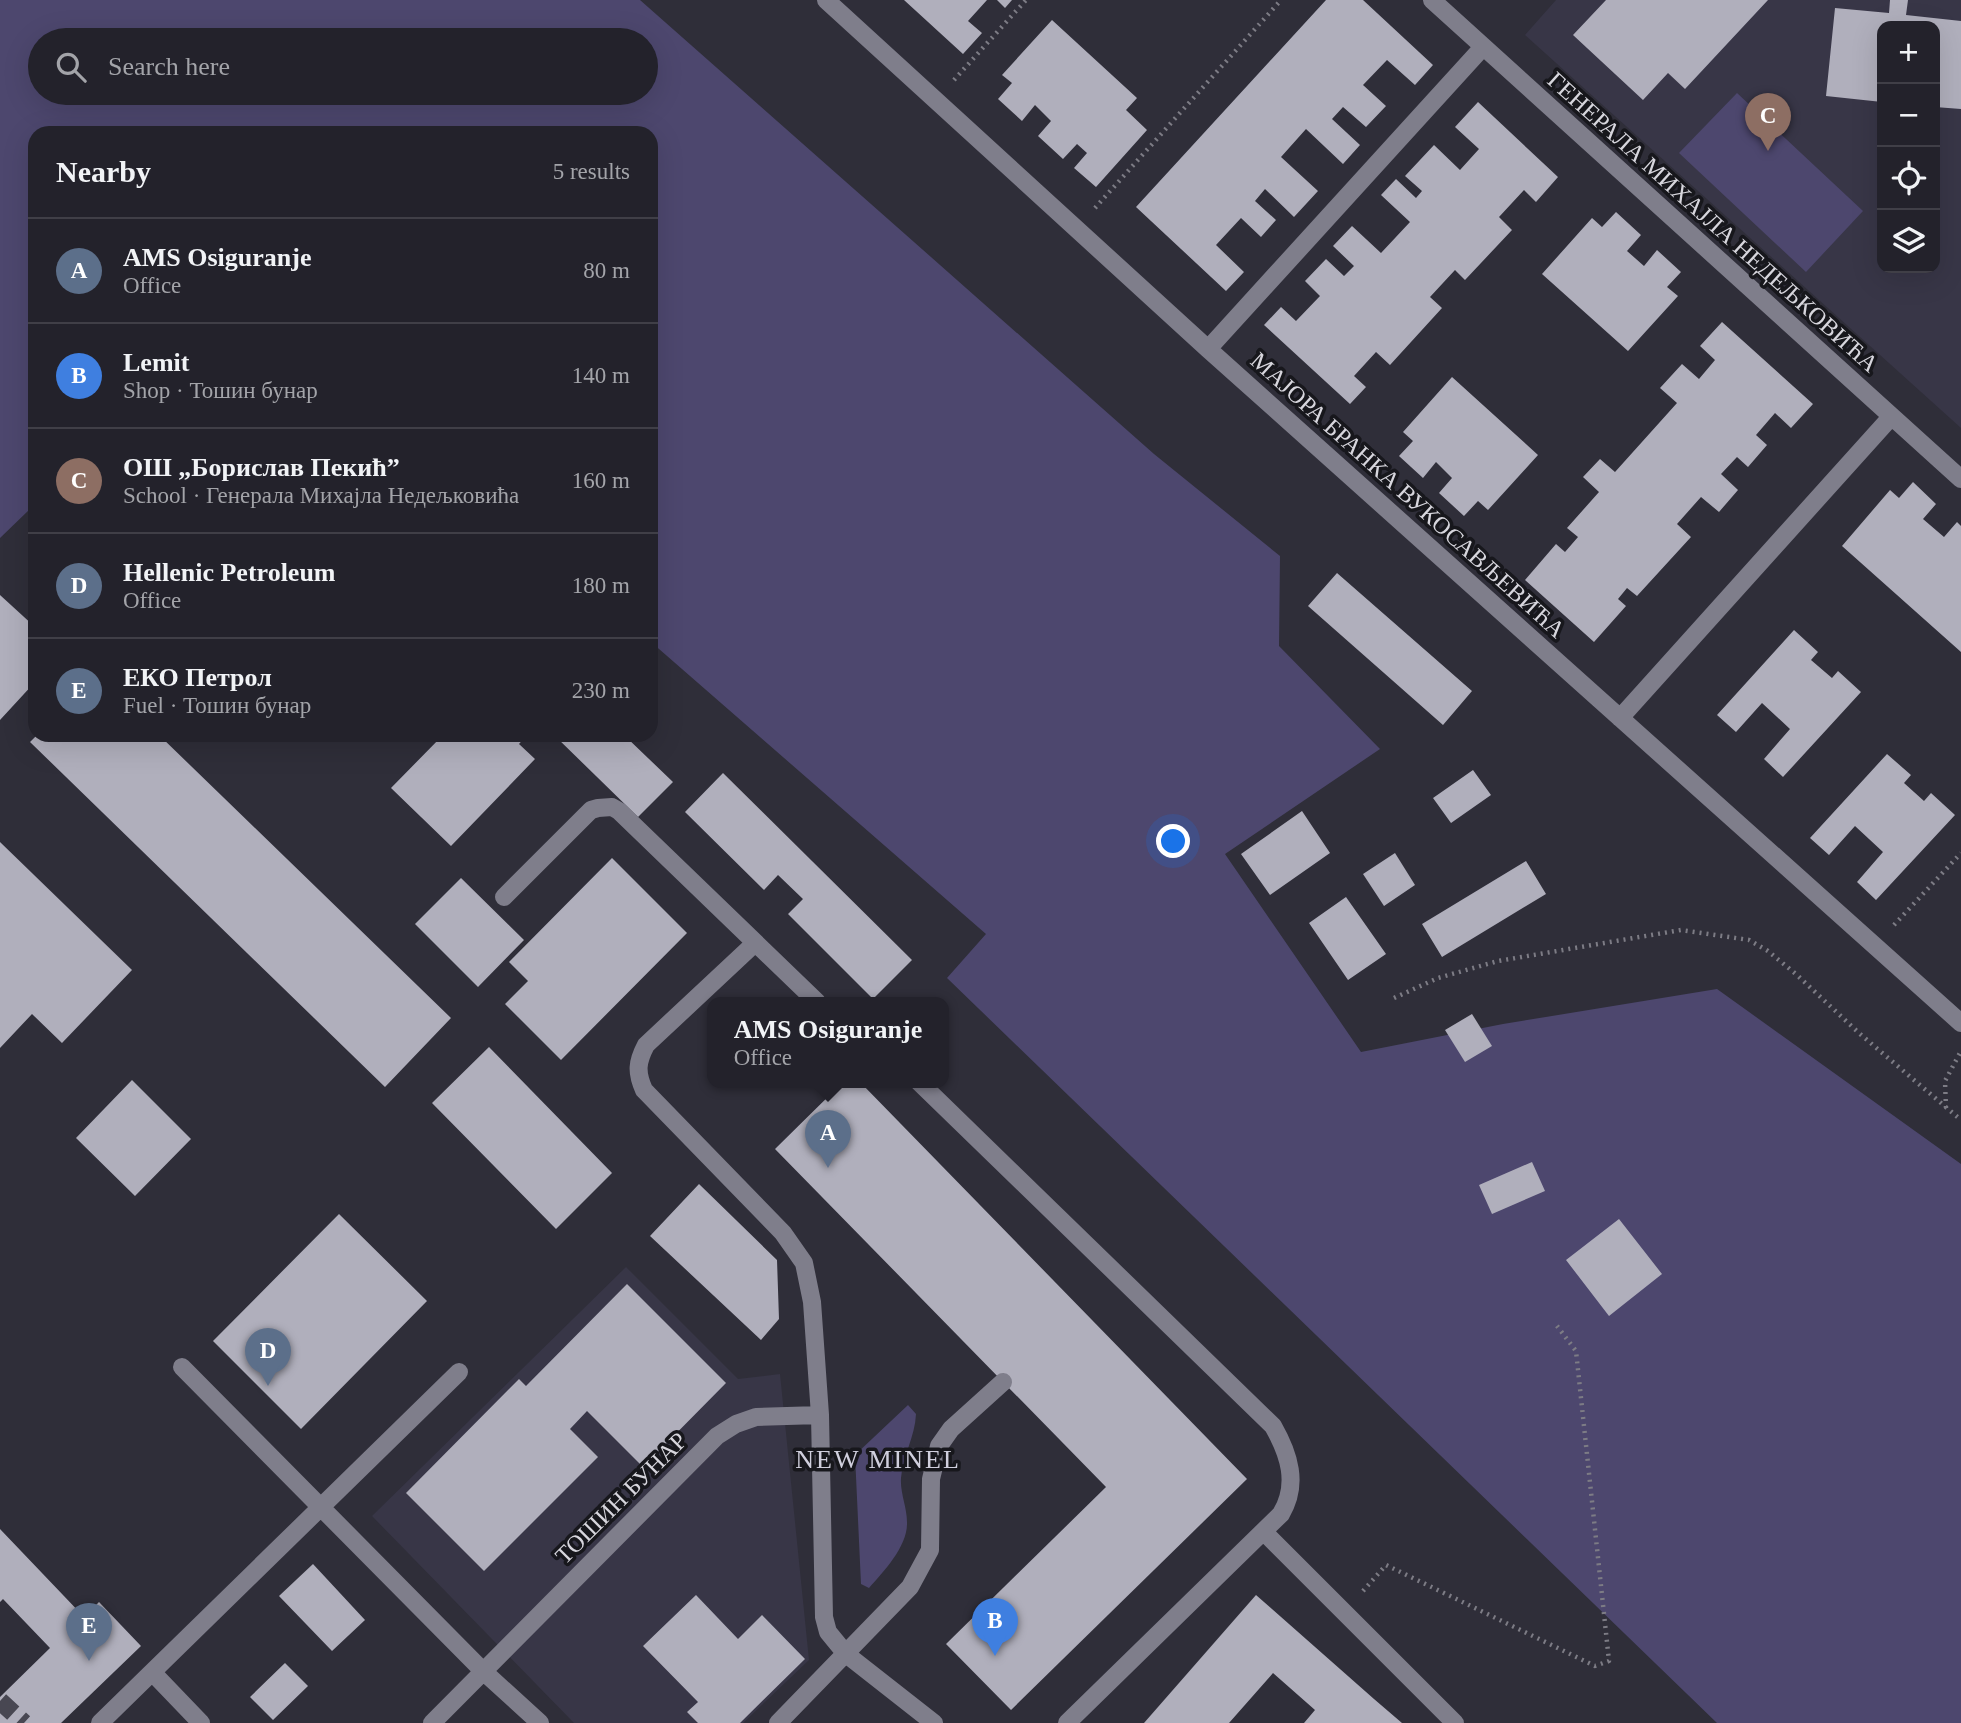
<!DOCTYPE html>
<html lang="en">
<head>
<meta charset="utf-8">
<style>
	body { margin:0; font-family:Georgia,serif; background:#2b2a33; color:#f1f3f6 }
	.controls { position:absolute; right:21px; top:21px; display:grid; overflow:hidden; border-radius:14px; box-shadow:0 7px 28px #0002 }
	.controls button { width:63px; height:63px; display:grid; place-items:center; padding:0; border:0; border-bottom:2px solid #403f47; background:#23222b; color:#f1f3f6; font:35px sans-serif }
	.you { position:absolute; left:1174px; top:842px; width:24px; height:24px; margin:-18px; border:5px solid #fff; border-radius:50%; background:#1a73e8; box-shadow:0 0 0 10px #1a73e833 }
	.badge { display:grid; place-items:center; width:46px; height:46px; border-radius:50%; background:#e7ac37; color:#fff; font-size:23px; font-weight:700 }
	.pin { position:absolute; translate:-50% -58px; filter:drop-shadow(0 2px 4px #0008) }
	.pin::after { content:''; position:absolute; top:37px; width:24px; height:21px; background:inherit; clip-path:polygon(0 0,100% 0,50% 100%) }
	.popup { position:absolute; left:707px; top:997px; width:242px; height:91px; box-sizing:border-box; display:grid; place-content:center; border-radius:14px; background:#23222b; filter:drop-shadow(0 2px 5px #0005); font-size:23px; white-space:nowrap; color:#a3a4a9 }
	.popup b { font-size:26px; color:#f1f3f6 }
	.popup::after { content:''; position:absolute; left:50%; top:100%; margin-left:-14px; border:14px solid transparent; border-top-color:#23222b }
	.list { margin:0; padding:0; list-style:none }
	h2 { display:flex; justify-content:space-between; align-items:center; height:91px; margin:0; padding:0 28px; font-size:30px }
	h2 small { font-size:23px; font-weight:400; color:#a3a4a9 }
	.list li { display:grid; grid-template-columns:46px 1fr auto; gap:21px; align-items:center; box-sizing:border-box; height:105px; padding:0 28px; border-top:2px solid #403f47 }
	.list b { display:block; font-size:26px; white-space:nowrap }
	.list p { margin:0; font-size:23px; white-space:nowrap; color:#a3a4a9 }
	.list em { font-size:23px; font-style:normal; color:#a3a4a9 }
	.icon { flex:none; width:38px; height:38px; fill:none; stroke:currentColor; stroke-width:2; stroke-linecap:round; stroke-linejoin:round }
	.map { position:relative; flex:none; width:1961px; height:1723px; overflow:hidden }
	.search { position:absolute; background:#23222b; box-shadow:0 7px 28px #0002; left:28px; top:28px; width:630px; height:77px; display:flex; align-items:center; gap:18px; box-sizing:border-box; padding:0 24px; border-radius:38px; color:#a3a4a9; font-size:26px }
	.panel { position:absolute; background:#23222b; box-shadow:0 7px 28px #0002; left:28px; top:126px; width:630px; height:616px; border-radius:21px }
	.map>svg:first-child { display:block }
	.built { fill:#383647; fill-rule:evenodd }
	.green { fill:#4d476e; fill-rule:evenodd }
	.building { fill:#b0afbc }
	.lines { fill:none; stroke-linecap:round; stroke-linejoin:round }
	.minor-tunnel { stroke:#484752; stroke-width:18; stroke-dasharray:18 9; stroke-linecap:butt }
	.path { stroke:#7d7c85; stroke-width:4.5; stroke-dasharray:2 5; stroke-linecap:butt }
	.minor { stroke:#7f7e8b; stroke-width:18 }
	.labels { text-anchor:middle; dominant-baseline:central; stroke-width:7; stroke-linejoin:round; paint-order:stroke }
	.street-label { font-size:24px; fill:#d7d6dd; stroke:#17171c }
	.neighbourhood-label { font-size:26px; letter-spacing:2px; fill:#d0cfdd; stroke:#17171c }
</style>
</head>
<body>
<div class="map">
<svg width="1961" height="1723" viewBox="0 0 1961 1723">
	<rect width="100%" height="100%" fill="#2f2e39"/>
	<path class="built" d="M1556,0H1961V428L1525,35ZM1882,26H1935V268H1882Z
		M626,1267L738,1379L780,1374L809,1660L743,1723H574L372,1516Z"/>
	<path class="green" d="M0,0H640L1154,454L1280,556L1279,646L1380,749L1225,854L1361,1052L1503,1024L1717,989L1961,1164V1723H1717L947,978L986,934L651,642V133H35V514L29,510L0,538ZM40,40H646V93H40Z
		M1737,93L1863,211L1806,272L1679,153Z
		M908,1405L916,1414C915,1437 903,1455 901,1478C900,1493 907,1507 907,1522C908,1546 884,1571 869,1588L861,1584L855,1455Z"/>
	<path class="building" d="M904,0H987L968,21L982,33L963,54Z
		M997,0H1012L1005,8Z
		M1326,0H1363L1433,65L1415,85L1387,60L1363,85L1386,106L1366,127L1343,107L1332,119L1360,145L1343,164L1306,129L1281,157L1318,191L1294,217L1265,189L1255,201L1276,220L1261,237L1241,218L1216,245L1244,272L1226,291L1136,207Z
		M1606,0H1768L1685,89L1668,73L1643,100L1573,35Z
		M1890,0H1908L1906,15L1961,21V109L1935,107V26H1882V102L1826,96L1835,8L1889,13Z
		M1052,20L1137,98L1126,110L1147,130L1096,187L1074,168L1087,153L1077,144L1063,159L1038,136L1051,121L1035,105L1022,121L998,99L1012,83L1002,75Z
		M1478,102L1558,177L1536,202L1524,190L1499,217L1512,230L1465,280L1455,270L1430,297L1442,308L1390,365L1376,352L1354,376L1366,387L1350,404L1264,325L1281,307L1296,321L1320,296L1305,281L1326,259L1344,276L1354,266L1333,246L1352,226L1381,253L1410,222L1381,195L1396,179L1416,198L1422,191L1405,176L1434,145L1460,170L1479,149L1455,127Z
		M1616,212L1641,235L1627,251L1644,266L1657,250L1681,272L1667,287L1678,296L1628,351L1542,274L1592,218L1602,227Z
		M1722,322L1813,404L1791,428L1775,413L1756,435L1767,445L1748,467L1737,457L1721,474L1738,490L1719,512L1701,497L1677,524L1691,537L1637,596L1627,588L1618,599L1626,606L1594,642L1525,580L1556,544L1565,552L1578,537L1567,528L1599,492L1583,477L1600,459L1615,472L1677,403L1660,388L1682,364L1699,379L1715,360L1700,346Z
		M1452,377L1538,455L1488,510L1478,501L1464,516L1439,493L1452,478L1436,462L1423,478L1399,456L1413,441L1403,432Z
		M1913,482L1936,504L1923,519L1944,537L1957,522L1961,526V652L1842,546L1890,490L1899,498Z
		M1337,573L1472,691L1443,725L1308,606Z
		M0,595L35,627V682L0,720Z
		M1794,630L1818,652L1811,660L1832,678L1838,671L1861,692L1783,777L1764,759L1790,729L1762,703L1736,732L1717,715Z
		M37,735H159L451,1018L385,1087L30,742Z
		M443,735H527L519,744L535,759L451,846L391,788Z
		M554,735H624L673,782L638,817Z
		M1887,754L1911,775L1904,783L1924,801L1931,793L1955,815L1876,900L1857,882L1883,852L1855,826L1829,855L1810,838Z
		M1473,770L1491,795L1451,823L1433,798Z
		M723,773L912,960L873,999L788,914L803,899L778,875L764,890L685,812Z
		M1302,811L1330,853L1270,895L1241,854Z
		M0,842L132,970L62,1043L32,1014L0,1048Z
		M1395,853L1415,885L1384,906L1363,874Z
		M612,858L687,933L561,1060L505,1004L528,981L509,962Z
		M1526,861L1546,894L1442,957L1422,924Z
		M461,878L524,940L478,987L415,924Z
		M1346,897L1386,954L1348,980L1309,923Z
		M1472,1014L1492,1046L1465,1062L1445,1030Z
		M489,1047L612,1173L556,1229L432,1103Z
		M132,1080L191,1139L135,1196L76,1138Z
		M843,1082H860L1247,1479L1011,1710L946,1644L1106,1487L775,1149Z
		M1532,1162L1545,1191L1492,1214L1479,1185Z
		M699,1184L777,1260L779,1319L761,1340L650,1236Z
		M339,1214L427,1301L301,1429L213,1341Z
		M1619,1219L1662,1274L1609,1316L1566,1260Z
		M627,1284L726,1383L643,1467L587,1411L570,1429L598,1457L484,1571L406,1493L519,1379L526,1386Z
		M0,1529L84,1617L99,1602L141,1646L61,1723H0V1697L50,1648L3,1599L0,1602Z
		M313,1564L365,1620L332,1651L279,1596Z
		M696,1595L738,1639L762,1615L805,1659L740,1723H698L687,1712L698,1702L643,1646Z
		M1256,1595L1374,1699L1402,1723H1304L1315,1710L1273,1673L1229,1723H1144Z
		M285,1663L308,1686L273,1720L250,1697Z"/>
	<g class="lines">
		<path class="minor-tunnel" d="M0,1701L24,1723"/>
		<path class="path" d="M954,80L1026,0
			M1095,208L1281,0
			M1894,925L1961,853
			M1394,998L1438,978L1498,961L1681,930L1749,940L1768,951L1797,975L1860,1034L1961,1120
			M1946,1108L1945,1081L1961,1051
			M1363,1591L1386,1565L1595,1666L1609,1661L1576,1351L1554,1322"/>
		<path class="minor" d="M826,0L1208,349L1961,1023
			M1432,0L1961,479
			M1208,349L1483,47
			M1620,718L1891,417
			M504,897L591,810L598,808L612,807L619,811L817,1002
			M754,944L646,1045C637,1062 636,1072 644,1090L783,1233L804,1263L812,1302L820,1415L824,1617L828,1632L846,1654L934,1723
			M919,1082L1273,1426C1289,1454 1299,1484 1281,1514L1067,1723
			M182,1367L483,1671L540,1723
			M1264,1532L1455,1723
			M153,1673L201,1723
			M100,1723L459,1372
			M432,1723L717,1436L736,1424L756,1417L820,1415
			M778,1723L910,1587L930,1550L931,1479L939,1446L951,1429L1003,1382"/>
	</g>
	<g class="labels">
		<g class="street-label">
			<text transform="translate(1713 222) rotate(42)">ГЕНЕРАЛА МИХАЈЛА НЕДЕЉКОВИЋА</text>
			<text transform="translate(1408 495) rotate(42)">МАЈОРА БРАНКА ВУКОСАВЉЕВИЋА</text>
			<text transform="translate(621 1498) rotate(-45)">ТОШИН БУНАР</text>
		</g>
		<g class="neighbourhood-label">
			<text x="878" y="1459">NEW MINEL</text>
		</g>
	</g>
</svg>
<div class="controls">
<button>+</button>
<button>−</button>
<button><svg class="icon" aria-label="locate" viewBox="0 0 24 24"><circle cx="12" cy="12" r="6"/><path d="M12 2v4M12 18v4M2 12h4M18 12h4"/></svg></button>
<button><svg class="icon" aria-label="layers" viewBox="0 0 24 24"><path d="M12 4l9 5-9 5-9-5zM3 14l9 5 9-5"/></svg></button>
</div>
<div class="you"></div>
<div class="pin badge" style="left:828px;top:1168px;background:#5c6f8a">A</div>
<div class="popup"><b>AMS Osiguranje</b>Office</div>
<div class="pin badge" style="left:995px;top:1656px;background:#3f7fe0">B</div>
<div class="pin badge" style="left:1768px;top:151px;background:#8d6e63">C</div>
<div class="pin badge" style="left:268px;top:1386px;background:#5c6f8a">D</div>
<div class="pin badge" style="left:89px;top:1661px;background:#5c6f8a">E</div>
<div class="search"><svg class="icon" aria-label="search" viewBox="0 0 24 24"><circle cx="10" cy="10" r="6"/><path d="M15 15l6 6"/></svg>Search here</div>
<section class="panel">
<h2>Nearby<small>5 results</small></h2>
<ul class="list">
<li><span class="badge" style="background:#5c6f8a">A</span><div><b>AMS Osiguranje</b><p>Office</p></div><em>80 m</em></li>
<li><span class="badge" style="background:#3f7fe0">B</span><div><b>Lemit</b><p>Shop · Тошин бунар</p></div><em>140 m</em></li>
<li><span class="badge" style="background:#8d6e63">C</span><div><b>ОШ „Борислав Пекић”</b><p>School · Генерала Михајла Недељковића</p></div><em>160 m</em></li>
<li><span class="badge" style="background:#5c6f8a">D</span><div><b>Hellenic Petroleum</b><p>Office</p></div><em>180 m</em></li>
<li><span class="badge" style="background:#5c6f8a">E</span><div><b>ЕКО Петрол</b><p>Fuel · Тошин бунар</p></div><em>230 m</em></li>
</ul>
</section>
</div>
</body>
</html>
